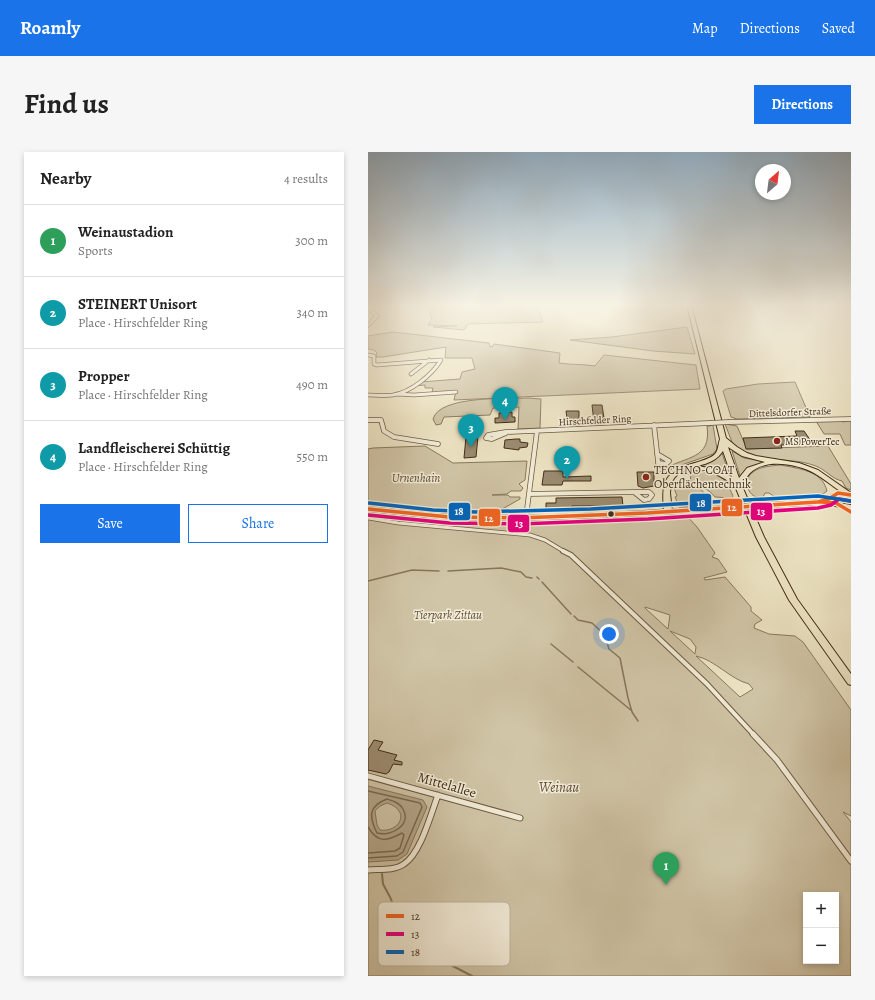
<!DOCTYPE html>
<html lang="en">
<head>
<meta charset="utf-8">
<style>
	body { margin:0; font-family:Alegreya,serif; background:#f6f6f6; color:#222 }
	.controls { position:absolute; right:12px; bottom:12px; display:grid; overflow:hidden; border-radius:0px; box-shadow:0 2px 6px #0003 }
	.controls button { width:36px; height:36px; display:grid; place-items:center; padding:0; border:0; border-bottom:1px solid #e0e0e0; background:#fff; color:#222; font:20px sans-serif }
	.compass { position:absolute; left:387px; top:12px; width:36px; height:36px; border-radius:50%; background:#fff; box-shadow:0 2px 6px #0003; rotate:28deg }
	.you { position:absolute; left:241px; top:482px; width:14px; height:14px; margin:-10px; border:3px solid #fff; border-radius:50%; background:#1a73e8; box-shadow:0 0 0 6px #1a73e833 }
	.badge { display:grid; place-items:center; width:26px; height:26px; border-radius:50%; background:#1a73e8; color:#fff; font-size:13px; font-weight:700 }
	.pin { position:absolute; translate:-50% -33px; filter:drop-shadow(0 1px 2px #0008) }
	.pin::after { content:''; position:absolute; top:21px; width:14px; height:12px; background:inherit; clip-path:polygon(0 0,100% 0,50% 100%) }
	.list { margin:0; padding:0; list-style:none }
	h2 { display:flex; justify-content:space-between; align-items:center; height:52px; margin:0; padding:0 16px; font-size:17px }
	h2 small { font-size:13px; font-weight:400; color:#767676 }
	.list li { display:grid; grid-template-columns:26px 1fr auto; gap:12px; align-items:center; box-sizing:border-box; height:72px; padding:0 16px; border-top:1px solid #e0e0e0 }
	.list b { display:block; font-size:15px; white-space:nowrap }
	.list p { margin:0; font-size:13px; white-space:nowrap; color:#767676 }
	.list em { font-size:13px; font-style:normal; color:#767676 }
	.actions { display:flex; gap:8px; padding:12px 16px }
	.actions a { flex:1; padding:9px 0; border:1px solid #1a73e8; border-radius:0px; text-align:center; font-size:14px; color:#1a73e8 }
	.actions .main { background:#1a73e8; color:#fff }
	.map { position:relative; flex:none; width:483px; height:824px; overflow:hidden; border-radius:0px }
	header { display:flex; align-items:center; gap:24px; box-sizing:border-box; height:56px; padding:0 20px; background:#1a73e8; color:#fff }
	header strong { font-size:19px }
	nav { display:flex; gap:22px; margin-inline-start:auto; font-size:14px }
	.intro { display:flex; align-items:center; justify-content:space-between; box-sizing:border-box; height:96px; padding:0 24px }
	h1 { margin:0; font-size:28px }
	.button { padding:10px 18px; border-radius:0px; background:#1a73e8; color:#fff; font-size:14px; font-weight:700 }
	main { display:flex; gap:24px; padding:0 24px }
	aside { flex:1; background:#fff; border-radius:0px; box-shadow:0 2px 6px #0003 }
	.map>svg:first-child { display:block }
	.green { fill:#d0c5a7; stroke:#89795f; fill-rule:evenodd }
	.water { fill:#b3a689; stroke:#86765b; fill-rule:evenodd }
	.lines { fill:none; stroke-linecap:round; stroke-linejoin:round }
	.shore { stroke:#7a6a50; stroke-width:1.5 }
	.stream-far1 { stroke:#86765b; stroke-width:1.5 }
	.stream { stroke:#86765b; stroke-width:2 }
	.building { fill:#9b8c71; stroke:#422d17 }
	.pedestrian-far2-casing { stroke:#6d5b42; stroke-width:4.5 }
	.pedestrian-far1-casing { stroke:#6d5b42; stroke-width:6 }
	.pedestrian-casing { stroke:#6d5b42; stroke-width:7 }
	.minor-far1-casing { stroke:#6d5b42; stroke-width:4.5 }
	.minor-casing { stroke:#6d5b42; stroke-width:5.5 }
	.tertiary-casing { stroke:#6d5b42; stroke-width:2 }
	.primary-casing { stroke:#422d17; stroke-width:2 }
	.trunk-casing { stroke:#422d17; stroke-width:2 }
	.pedestrian-far2 { stroke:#f3edd9; stroke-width:3 }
	.pedestrian-far1 { stroke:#f3edd9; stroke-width:4 }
	.pedestrian { stroke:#f3edd9; stroke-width:5 }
	.minor-far1 { stroke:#f3edd9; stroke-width:3 }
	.minor { stroke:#f3edd9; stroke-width:4 }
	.tertiary { fill:#f3edd9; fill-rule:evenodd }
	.primary { fill:#ede4c4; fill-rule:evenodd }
	.trunk { fill:#ede4c4; fill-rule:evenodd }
	.minor-bridge-casing { stroke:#6d5b42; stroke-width:5.5; stroke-linecap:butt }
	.primary-bridge-casing { stroke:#422d17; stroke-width:8; stroke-linecap:butt }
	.minor-bridge { stroke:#f3edd9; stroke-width:4 }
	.primary-bridge { stroke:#ede4c4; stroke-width:6 }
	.bus-1-casing { stroke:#f3edd9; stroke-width:6 }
	.bus-2-casing { stroke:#f3edd9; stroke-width:6 }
	.bus-3-casing { stroke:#f3edd9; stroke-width:6 }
	.bus-1 { stroke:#f26522; stroke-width:3.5 }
	.bus-2 { stroke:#e5007d; stroke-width:3.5 }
	.bus-3 { stroke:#0065bd; stroke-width:3.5 }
	.poi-dot { fill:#8f2418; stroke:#f3edd9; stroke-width:1.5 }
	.bus-dot { fill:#422d17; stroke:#f3edd9; stroke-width:1.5 }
	.labels { text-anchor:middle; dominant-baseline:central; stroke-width:3; stroke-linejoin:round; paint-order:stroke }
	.far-street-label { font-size:10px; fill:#422d17; stroke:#f3edd9 }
	.far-poi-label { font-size:10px; fill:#422d17; stroke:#f3edd9; text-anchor:start }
	.poi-label { font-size:12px; fill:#422d17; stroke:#f3edd9; text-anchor:start }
	.park-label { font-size:12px; font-style:italic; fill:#5e4b34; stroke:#f3edd9 }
	.near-street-label { font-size:14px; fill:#422d17; stroke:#f3edd9 }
	.near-park-label { font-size:14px; font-style:italic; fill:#5e4b34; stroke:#f3edd9 }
	.key { fill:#f3edd9; stroke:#beb39f; stroke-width:1 }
	.key-label { font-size:11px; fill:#422d17 }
	.line-badge { stroke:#f3edd9; stroke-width:1.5 }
	.badge-label { font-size:11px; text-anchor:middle; font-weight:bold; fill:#fff }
</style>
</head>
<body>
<header>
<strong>Roamly</strong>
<nav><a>Map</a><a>Directions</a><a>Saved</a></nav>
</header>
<div class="intro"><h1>Find us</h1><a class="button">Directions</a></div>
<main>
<aside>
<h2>Nearby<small>4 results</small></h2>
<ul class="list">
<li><span class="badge" style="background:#2e9e5b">1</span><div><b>Weinaustadion</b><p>Sports</p></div><em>300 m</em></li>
<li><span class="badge" style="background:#0f9aa8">2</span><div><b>STEINERT Unisort</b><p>Place · Hirschfelder Ring</p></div><em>340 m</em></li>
<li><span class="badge" style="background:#0f9aa8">3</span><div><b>Propper</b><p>Place · Hirschfelder Ring</p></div><em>490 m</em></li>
<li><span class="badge" style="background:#0f9aa8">4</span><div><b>Landfleischerei Schüttig</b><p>Place · Hirschfelder Ring</p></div><em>550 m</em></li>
</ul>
<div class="actions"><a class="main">Save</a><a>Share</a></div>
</aside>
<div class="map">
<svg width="483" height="824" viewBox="0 0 483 824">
	<rect width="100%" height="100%" fill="#ede4c4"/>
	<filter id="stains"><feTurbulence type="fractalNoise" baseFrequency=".005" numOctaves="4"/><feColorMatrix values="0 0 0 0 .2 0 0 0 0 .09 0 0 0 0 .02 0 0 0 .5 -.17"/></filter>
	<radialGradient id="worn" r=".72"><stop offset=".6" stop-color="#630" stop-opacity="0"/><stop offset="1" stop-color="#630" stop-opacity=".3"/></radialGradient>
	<path class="green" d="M62,153H169L175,170L100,172L96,178L65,175L89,174L60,173L64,166L62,160L66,157L65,155Z
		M319,175L327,202L285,199L202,188L244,185Z
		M25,180L121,191L122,195L125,194L126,192L192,201L191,211C203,213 215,212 227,214L236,203L328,213L332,237L86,248L88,239L64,241L65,236H57V233L46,234L52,230L92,227L94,220L107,217L104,206H77L78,195L15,205H8L9,201L6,198L0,197V184Z
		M427,230L442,265L369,267L363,265L355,239L358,237L390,232Z
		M161,246L173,247L172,276L150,277L151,255L125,256L122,263L76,265L73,272L68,273L65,267C72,243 140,247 161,246Z
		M470,268L475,270L483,268V293H477L472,282H456L448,269Z
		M357,272L369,274L379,297L460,294L483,332V338L478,336L474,329C464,327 458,318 448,314C429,307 411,309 392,305C383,304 375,299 366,295Z
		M342,273H345L349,297L345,302L305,316L297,322V317C317,304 344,308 339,274H342Z
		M57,294L85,311L159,309L157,328L151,332L155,336L153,339H143L139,342L124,343H140L142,345H152V347L129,360H111L105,362L61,360L0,353V297L5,296Z
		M364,299L376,306L398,310C388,313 379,315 372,324Z
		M354,301L361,322L342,315H325L343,309Z
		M413,313C431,317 454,318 459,339L452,344L410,347L401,341H397L395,345C381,349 373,328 385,320C393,314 404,314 413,313Z
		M327,318C351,319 356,323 365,344L364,346L347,345C340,336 331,334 322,329L323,322L315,323Z
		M320,333C336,335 335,340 342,353L311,355L307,345L309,344L306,336L309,334L320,335Z
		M0,358L87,368L129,369L193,368L298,362L319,364L329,375L347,401L344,405L350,407L359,420L336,426L337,428L357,425L383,455V459L394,468L387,472L386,476L401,482L427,484L435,490L483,558V664L475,660L483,670V824H0ZM277,455L302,463L300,477L277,456ZM302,479L322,487L328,495L327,502ZM328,504C347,508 362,527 381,532L385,537L372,545ZM438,743H468V809H438Z"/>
	<path class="water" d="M0,634L55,648L59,655L39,702L30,708L0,710ZM19,651C44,659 31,681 12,678L9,673L7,659L12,654Z"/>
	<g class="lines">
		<path class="shore" d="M0,639L52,651L54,655L35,700L29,704L0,706
			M19,647C25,649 32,651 35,657C44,673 23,685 9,681C1,665 0,654 19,647Z
			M0,675C10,692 19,689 34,681L36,683L32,696L27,699L0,701"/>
		<path class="stream-far1" d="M80,419L133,416L153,420L158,425L164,426
			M169,425L171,427
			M0,429L44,418L71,419
			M174,430L203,462
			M206,464L210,468L224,471L237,483L241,497L252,506L260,546L264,560L270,569
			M183,492L205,510
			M210,515L264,559"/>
		<path class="stream" d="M14,722L15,732L22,745L42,795L54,804L73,808L104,824"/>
	</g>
	<path class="building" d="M224,253H234L236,266H234L233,270H226Z
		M198,259H211V272L200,273Z
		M144,260V265H147V270L127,271V266H131V261Z
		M427,279H436L445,292L413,293L414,296L378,297L375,286L429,284Z
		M110,284L108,305L96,306L98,285Z
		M148,287H152V290L160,291L159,295L151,296V298L136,296L137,288Z
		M176,319H195V325L223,324V329H195L194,333H174Z
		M269,320H286V334L275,336L270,334Z
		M254,345L255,354H204V358H178V351H188V346Z
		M6,588L15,590L10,598L29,603L26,608L34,610V613L25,612L21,620L18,622L0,618V598Z"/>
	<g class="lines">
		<defs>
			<path id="pedestrian-far2" d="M0,366L30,371L162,383L177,388L197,400"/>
			<path id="pedestrian-far1" d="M195,399L203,403L339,532L386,583"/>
			<path id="pedestrian" d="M385,582L409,608L483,709
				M0,624L152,666
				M0,718C11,717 26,719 36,712C53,701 63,661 70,643"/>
			<path id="minor-far1" d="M0,203L6,204V212L9,213L73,208C64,223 43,240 25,243C17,244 8,243 0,243
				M43,222L61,208
				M29,242L46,243L88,240"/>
			<path id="minor" d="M0,268H13L16,279L26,285L70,292
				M361,270L483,267
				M286,273L291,318
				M138,281L124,287L118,286L120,283L138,280L342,271
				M289,302L301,309L298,312L290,311
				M266,340H281L284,343L281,347L276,348Z
				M161,342L266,340
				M476,354L483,360
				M158,365L169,279"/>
			<path id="tertiary" d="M0,155L11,164L0,175V172L7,164L0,158Z"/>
			<path id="primary" d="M472,339L483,341V345L473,343L460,349L483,353V357L453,351L436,354L394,355L391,353L394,351L444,349L458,346Z
				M361,354L363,355L364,356L363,357L226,366L135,368L90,367L45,364L0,359V355C30,358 60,362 91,363C181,366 271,359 361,354Z"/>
			<path id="trunk" d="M319,153H323L358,286L369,295L379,301L388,304L431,311L450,318L483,341L479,343L477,342C466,336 457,327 446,321C429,312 397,306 382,321C378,325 376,330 374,334L396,385L429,447L483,522V533L480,532L421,448L388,385L367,334L357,327L346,321L320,317L312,320L307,325L303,331L302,341L304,359L300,361L296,359C293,326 298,319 330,310C336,308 343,306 347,302C351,297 350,292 352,287ZM360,295L374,304L397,310L379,316L371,326ZM355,299L364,325L351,318L330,314C341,311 349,308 355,299Z"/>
		</defs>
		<use href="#pedestrian-far2" class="pedestrian-far2-casing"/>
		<use href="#pedestrian-far1" class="pedestrian-far1-casing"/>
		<use href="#pedestrian" class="pedestrian-casing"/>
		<use href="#minor-far1" class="minor-far1-casing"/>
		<use href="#minor" class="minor-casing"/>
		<use href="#tertiary" class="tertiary-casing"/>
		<use href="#primary" class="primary-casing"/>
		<use href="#trunk" class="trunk-casing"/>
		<use href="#pedestrian-far2" class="pedestrian-far2"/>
		<use href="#pedestrian-far1" class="pedestrian-far1"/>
		<use href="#pedestrian" class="pedestrian"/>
		<use href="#minor-far1" class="minor-far1"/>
		<use href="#minor" class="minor"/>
		<use href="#tertiary" class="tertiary"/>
		<use href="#primary" class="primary"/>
		<use href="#trunk" class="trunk"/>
		<defs>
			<path id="minor-bridge" d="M342,271L361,270"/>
			<path id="primary-bridge" d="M361,356L394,353"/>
		</defs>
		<use href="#minor-bridge" class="minor-bridge-casing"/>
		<use href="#primary-bridge" class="primary-bridge-casing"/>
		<use href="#minor-bridge" class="minor-bridge"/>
		<use href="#primary-bridge" class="primary-bridge"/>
		<defs>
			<path id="bus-1" d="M453,350L468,351L483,360
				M0,357L81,365L151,366L279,361L450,350L461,347L470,341L483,343"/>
			<path id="bus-2" d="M0,363L81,371L152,372L280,367L450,356L463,353L471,347L482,349"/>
			<path id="bus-3" d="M1,351L65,358L108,360L223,357L450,344L483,349"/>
		</defs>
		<use href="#bus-1" class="bus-1-casing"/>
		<use href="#bus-2" class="bus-2-casing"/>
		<use href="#bus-3" class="bus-3-casing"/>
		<use href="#bus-1" class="bus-1"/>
		<use href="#bus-2" class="bus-2"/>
		<use href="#bus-3" class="bus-3"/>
	</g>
	<linearGradient id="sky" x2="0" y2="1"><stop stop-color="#93aec2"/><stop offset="0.57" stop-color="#f7f3e4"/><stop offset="1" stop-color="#f7f3e4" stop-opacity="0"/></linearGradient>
	<rect width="483" height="269" fill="url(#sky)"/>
	<g class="poi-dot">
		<circle cx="409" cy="289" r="4"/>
		<circle cx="278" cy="325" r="4"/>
	</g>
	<circle class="bus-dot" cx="243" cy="362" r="3.5"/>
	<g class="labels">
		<g class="far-street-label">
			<text transform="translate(422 260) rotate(-2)">Dittelsdorfer Straße</text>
			<text transform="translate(227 268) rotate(-3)">Hirschfelder Ring</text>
		</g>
		<g class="far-poi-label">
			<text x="417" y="289">MS PowerTec</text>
		</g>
		<g class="poi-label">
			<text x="286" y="318">TECHNO-COAT<tspan x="286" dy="14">Oberflächentechnik</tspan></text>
		</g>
		<g class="park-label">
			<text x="48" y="326">Urnenhain</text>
			<text x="80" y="463">Tierpark Zittau</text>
		</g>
		<g class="near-street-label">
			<text transform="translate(79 633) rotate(16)">Mittelallee</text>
		</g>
		<g class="near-park-label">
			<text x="191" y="635">Weinau</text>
		</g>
	</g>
	<rect x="10" y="750" width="132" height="64" rx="6" class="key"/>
	<rect x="18" y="762" width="18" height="4" fill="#f26522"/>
	<rect x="18" y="780" width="18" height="4" fill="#e5007d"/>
	<rect x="18" y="798" width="18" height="4" fill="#0065bd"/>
	<g class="key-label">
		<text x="43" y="768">12</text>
		<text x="43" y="786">13</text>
		<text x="43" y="804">18</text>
	</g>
	<g class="line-badge">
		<rect x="321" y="341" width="23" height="19" rx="4" fill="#0065bd"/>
		<rect x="353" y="346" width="22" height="19" rx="4" fill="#f26522"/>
		<rect x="80" y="350" width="23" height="19" rx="4" fill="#0065bd"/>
		<rect x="382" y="350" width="23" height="19" rx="4" fill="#e5007d"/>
		<rect x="110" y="356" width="23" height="19" rx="4" fill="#f26522"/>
		<rect x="139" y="362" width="23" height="19" rx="4" fill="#e5007d"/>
	</g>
	<g class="badge-label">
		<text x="333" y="355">18</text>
		<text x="364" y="359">12</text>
		<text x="91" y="363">18</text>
		<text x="393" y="363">13</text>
		<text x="121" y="370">12</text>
		<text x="151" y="375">13</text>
	</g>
	<rect width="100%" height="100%" filter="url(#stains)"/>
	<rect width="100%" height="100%" fill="url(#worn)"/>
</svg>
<div class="controls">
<button>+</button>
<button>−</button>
</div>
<svg class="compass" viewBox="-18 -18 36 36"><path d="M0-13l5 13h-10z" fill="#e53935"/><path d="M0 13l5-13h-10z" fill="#767676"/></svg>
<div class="you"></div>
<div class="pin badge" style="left:298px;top:733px;background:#2e9e5b">1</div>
<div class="pin badge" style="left:199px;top:327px;background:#0f9aa8">2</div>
<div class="pin badge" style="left:103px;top:295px;background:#0f9aa8">3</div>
<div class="pin badge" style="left:137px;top:268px;background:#0f9aa8">4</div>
</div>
</main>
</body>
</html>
